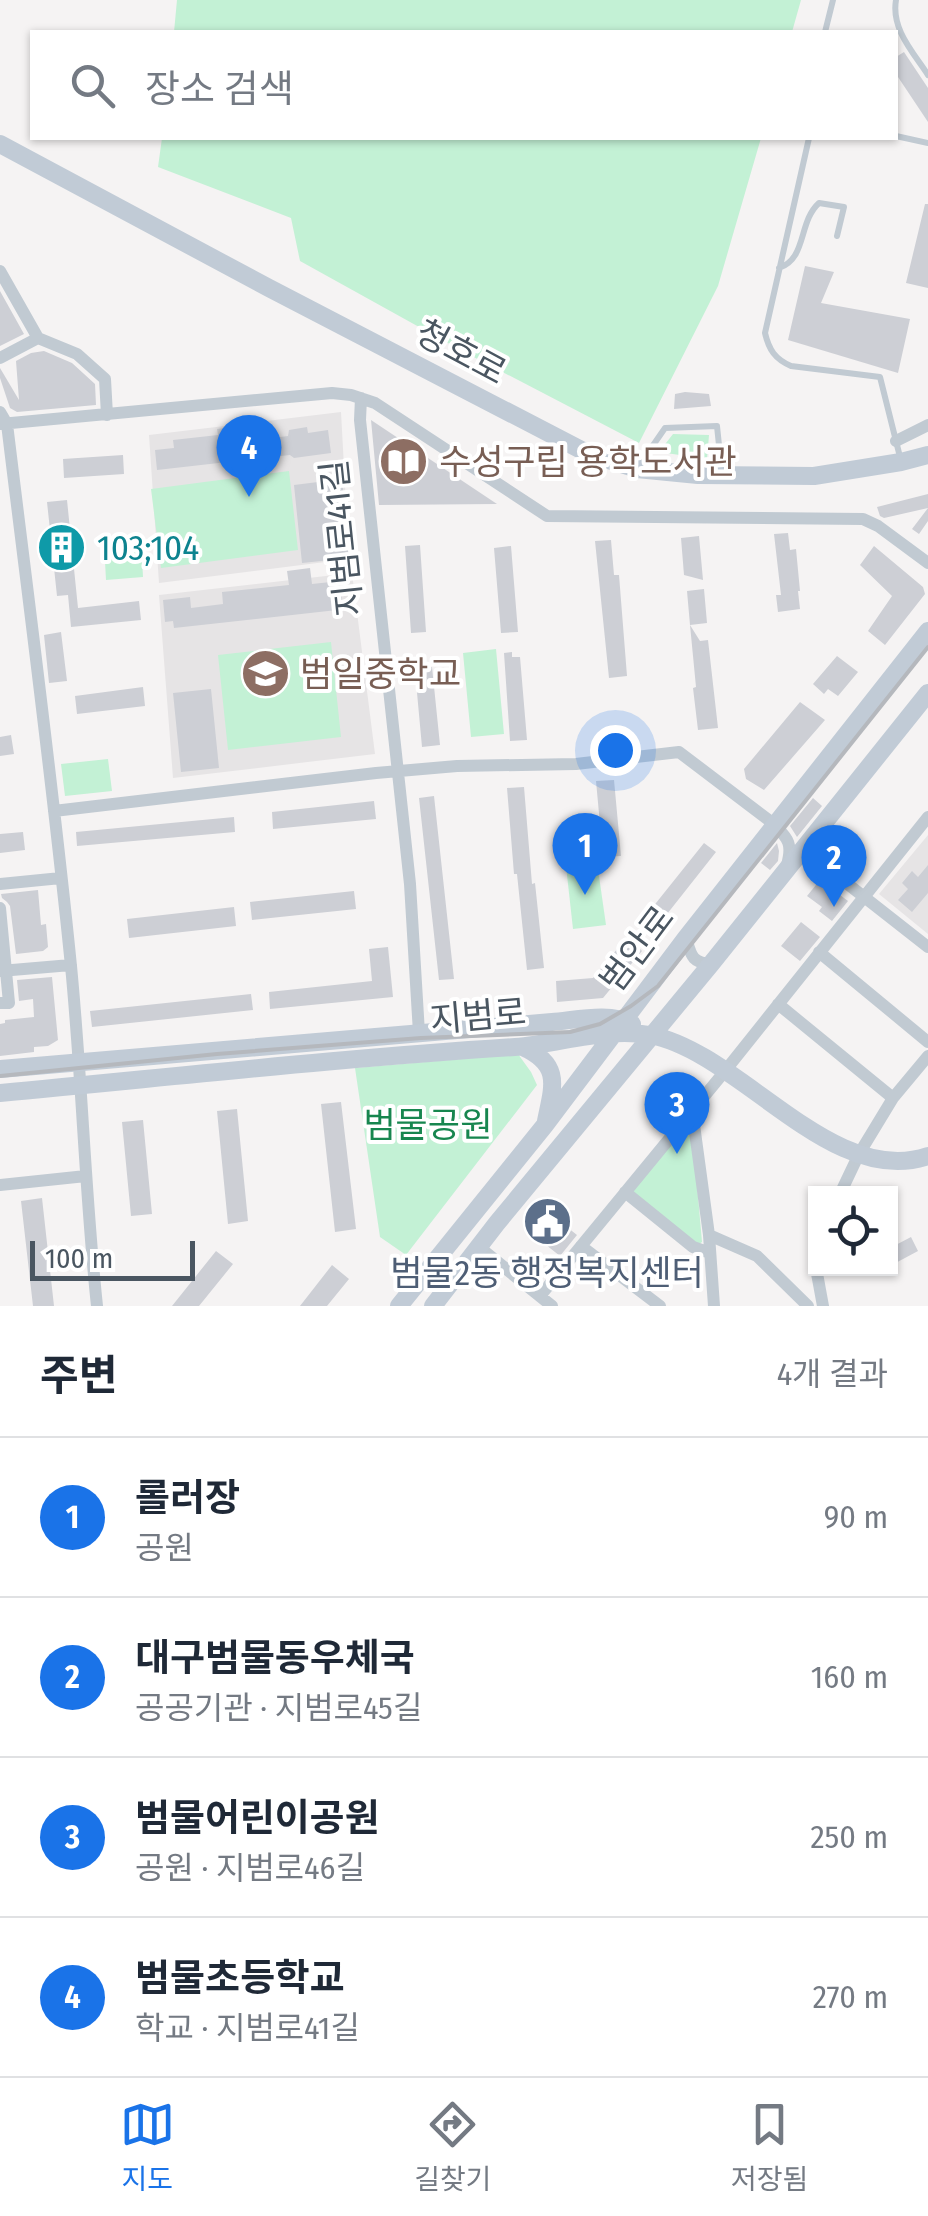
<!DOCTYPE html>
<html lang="ko">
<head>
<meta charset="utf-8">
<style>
	body { margin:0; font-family:"Fira Sans Condensed","Noto Sans KR",sans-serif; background:#f2f2f3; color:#1f2937 }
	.controls { position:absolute; right:30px; bottom:30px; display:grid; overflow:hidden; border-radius:0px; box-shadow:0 2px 8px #0004 }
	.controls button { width:90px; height:90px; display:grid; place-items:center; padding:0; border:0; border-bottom:2px solid #e0e1e3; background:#fff; color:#1f2937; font:50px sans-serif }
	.scale { position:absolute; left:30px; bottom:25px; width:165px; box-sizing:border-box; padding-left:10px; border:5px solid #4a5661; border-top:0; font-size:28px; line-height:35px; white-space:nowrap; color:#4a5661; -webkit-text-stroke:8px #fff; paint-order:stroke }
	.you { position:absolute; left:615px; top:750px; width:35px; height:35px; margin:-25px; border:8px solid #fff; border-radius:50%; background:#1a73e8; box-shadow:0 0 0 15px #1a73e833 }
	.badge { display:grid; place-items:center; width:65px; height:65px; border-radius:50%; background:#1a73e8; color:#fff; font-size:32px; font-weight:700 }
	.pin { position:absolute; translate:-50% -82px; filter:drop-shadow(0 2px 5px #0008) }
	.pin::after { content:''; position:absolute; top:52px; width:35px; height:30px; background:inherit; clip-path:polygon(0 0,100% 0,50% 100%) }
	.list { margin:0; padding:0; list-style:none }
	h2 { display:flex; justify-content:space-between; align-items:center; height:130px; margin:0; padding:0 40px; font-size:42px }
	h2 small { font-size:32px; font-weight:400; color:#747a83 }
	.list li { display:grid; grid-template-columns:65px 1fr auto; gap:30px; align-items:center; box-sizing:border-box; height:160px; padding:0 40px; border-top:2px solid #e0e1e3 }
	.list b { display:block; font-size:38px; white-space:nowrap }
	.list p { margin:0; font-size:32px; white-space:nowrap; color:#747a83 }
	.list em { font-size:32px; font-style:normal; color:#747a83 }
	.icon { flex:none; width:55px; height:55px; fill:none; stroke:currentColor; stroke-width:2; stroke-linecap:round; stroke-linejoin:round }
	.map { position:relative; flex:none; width:928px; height:1306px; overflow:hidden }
	.search { position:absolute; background:#fff; box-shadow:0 2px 8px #0004; left:30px; right:30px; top:30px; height:110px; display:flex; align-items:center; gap:25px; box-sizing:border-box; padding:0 35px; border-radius:0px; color:#747a83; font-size:38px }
	.sheet { height:770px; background:#fff }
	nav { display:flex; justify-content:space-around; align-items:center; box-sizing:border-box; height:140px; border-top:2px solid #e0e1e3; background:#fff; font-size:28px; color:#747a83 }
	nav a { display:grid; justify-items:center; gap:5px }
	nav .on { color:#1a73e8 }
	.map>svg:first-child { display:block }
	.education { fill:#e6e4e5 }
	.green { fill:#c3f1d5 }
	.building { fill:#cdcfd5 }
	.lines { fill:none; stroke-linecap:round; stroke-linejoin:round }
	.lane { stroke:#c1cad2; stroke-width:6 }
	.street { stroke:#c1cad2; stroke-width:12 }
	.secondary { stroke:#c1cbd6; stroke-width:18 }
	.rail { stroke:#b5b8bd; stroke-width:4 }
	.labels { text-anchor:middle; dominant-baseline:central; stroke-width:8; stroke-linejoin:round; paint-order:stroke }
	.street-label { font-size:35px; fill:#4a5661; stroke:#fff }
	.education-label { font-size:35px; fill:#785e54; stroke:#fff; text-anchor:start }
	.culture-label { font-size:35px; fill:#0d838f; stroke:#fff; text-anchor:start }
	.park-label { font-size:35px; fill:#17864f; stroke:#fff }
	.service-label { font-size:35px; fill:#4e5e75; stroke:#fff }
</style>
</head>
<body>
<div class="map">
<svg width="928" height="1306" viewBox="0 0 928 1306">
	<rect width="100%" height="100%" fill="#f5f3f3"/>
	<path class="education" d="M341,412L349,559L159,583L149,435Z
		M352,573L375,754L173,778L159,595Z
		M928,835V934L879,894Z"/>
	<path class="green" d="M177,0H801L792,32H174Z
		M162,138H761L718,286L639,443L466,353L300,261L291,218L158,167Z
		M673,434L709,435L707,459L659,452Z
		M289,471L298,550L161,568L151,489Z
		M141,540L143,577L106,580L104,543Z
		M331,642L341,737L228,750L218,655Z
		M496,649L504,734L471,737L463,653Z
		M108,759L112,791L65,796L61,764Z
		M597,862L606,925L573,929L566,866Z
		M518,1054L531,1072L537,1085L406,1255L380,1237L355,1068Z
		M691,1116L702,1242L696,1246L629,1192Z"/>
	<path class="building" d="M904,52L928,88V122L896,74V57Z
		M925,204H928V288L906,283Z
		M805,266L834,272L821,303L910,319L898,373L788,340Z
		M0,291L24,334L0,346Z
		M44,351L72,363L95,384L96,405L17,412L10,408L0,378V368L19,400L16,361L31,353Z
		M685,392L709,394L711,406L674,409L675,394Z
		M371,420L497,504L379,505Z
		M262,423L264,439L288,436L289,430L307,427L308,433L328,430L331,453L294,458L290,455L157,470L155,450L174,448L173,440L218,435L217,429Z
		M123,455L124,474L64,478L63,459Z
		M342,479L350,558L302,563L294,485Z
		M928,494V521L919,534L912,529L928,508L884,518L880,516L877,507Z
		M67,500L78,608L139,601L141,620L71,627L68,595L57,596L47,502Z
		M788,533L790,550L796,549L800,591H798L800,609L778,612L776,595H781L774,534Z
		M699,536L703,580L684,575L681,538Z
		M611,540L614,575H619L627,676L609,678L595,541Z
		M420,545L426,632L411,633L405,546Z
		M511,546L518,632L501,633L494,548Z
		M874,546L923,587L925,594L885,645L868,631L892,596L860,565Z
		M310,568L312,584L340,581L342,602H337V610L174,628L173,621L165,622L163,600L190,597L191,608L223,604L222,592L289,585L287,571Z
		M704,589L707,623L690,625L687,591Z
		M690,625L700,641L708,640L718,728L698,730L693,688L696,687Z
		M61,632L67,681L49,683L44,635Z
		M512,652V657H520L527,740L510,741L504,653Z
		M837,656L858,672L838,696L828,689L824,694L813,684Z
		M414,660H423L424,667H432L440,745L422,747Z
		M143,687L145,706L77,714L75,696Z
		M211,689L219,768L181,772L173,693Z
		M800,702L825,720L764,790L746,779L744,769Z
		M11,735L14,754L0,756V737Z
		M614,780L621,856L603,857L596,781Z
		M524,787L532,884L535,883L544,968L527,970L517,874H514L507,788Z
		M434,796L454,979L439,980L419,798Z
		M813,798L822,806L797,837L790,826Z
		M374,801L376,819L273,829L272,812Z
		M234,817L235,832L77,846L76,832Z
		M23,832L25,850L0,853V834Z
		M704,843L716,852L656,928L644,918Z
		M777,843L779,851L778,861L770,870L761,863Z
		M928,865V893L912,912L898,900L908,889L902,883L912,871L918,877Z
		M820,880L848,901L832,921L819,911L822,907L807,896Z
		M38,890L41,925L46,924L48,947L43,951L16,954L10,906L7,902L2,898L1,894Z
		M354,891L356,909L252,920L250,902Z
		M234,907L236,926L129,938L127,919Z
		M801,922L820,937L800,961L781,946Z
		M628,936L642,951L603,998L557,1002L556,981L593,978Z
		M388,947L393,997L270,1009L269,992L372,981L369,949Z
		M52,977L58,1040L48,1046L34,1047V1052L0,1056V1024L5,1023V1020L34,1017L33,999L19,1001L17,980Z
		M251,994L253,1010L92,1027L90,1011Z
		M341,1102L356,1229L335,1232L321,1104Z
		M237,1109L248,1221L228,1224L217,1111Z
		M143,1120L152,1214L131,1216L122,1122Z
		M42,1198L54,1306H33L21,1201Z
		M543,1208L577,1235L560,1256L526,1229Z
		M911,1237L918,1251L890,1266V1248Z
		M216,1251L233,1264L199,1306H172Z
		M332,1265L349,1279L327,1306H300Z"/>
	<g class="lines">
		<path class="lane" d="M896,0C891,29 913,52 928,75
			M825,32L833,0
			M896,136L928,143
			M809,138L765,333C769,350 775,359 791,366L880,377L901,461
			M779,268C807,259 798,222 819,203L844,207L837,236
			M638,467L665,428L717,426L722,474"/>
		<path class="street" d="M0,271L38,338L77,354L105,379L107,415
			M0,358L38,338
			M361,398L360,420L410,884L419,1033
			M0,412L7,424C29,605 53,785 71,966C82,1079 85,1193 97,1306
			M0,424L332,393L351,395L375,403L547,516L863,519L878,526L928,563
			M896,441L928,425
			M54,811L376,773L457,766L576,764L679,752L774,824C788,839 793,843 787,865
			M803,849L928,947
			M0,884L61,878
			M0,908L9,1003H0
			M686,938C691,954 691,963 711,964
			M819,952L928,1042
			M0,971L71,965
			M778,1004L893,1098
			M692,1110L709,1235L714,1306
			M0,1185L86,1176
			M625,1192L693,1247L710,1253
			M840,1194L859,1154L893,1098L928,1056
			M709,1235L757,1256L808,1306
			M581,1246L660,1306
			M479,1247L552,1306
			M816,1268L823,1306
			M540,1296L725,1071L928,817"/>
		<path class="secondary" d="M0,144L269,288L589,454L637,469L698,475L814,476L901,462L928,455
			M523,1047C562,1065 553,1086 546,1121
			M0,1069L552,1022C577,1020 610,1012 632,1024
			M0,1093C172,1077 343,1058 515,1047C560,1044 605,1027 650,1035C740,1052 832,1189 928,1156
			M399,1306L545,1125L686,938L928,631
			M433,1306L497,1223L711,964L928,693"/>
		<path class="rail" d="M0,1076L217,1054L421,1038L570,1032L600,1024L631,1006L658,986L928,647"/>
	</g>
	<defs>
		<symbol id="library-disc" viewBox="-11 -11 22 22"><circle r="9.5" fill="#8d6e63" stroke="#fff"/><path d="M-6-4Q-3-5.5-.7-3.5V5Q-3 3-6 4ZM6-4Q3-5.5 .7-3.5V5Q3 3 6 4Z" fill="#fff"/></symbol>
		<symbol id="building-disc" viewBox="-11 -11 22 22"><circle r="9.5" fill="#0f9aa8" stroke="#fff"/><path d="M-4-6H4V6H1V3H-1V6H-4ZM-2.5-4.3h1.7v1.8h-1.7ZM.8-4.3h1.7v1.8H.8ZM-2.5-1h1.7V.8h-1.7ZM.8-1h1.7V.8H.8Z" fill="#fff"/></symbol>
		<symbol id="school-disc" viewBox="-11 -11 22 22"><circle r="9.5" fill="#8d6e63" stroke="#fff"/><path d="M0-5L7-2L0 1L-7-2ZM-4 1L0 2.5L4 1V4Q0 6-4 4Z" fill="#fff"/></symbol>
		<symbol id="civic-disc" viewBox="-11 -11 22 22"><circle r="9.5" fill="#5c6f8a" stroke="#fff"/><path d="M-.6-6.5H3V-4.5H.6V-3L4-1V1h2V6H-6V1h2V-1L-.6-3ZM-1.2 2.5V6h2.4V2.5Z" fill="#fff"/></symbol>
	</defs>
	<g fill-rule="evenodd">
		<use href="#library-disc" x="376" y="434" width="55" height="55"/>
		<use href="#building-disc" x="34" y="520" width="55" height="55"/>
		<use href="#school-disc" x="238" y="646" width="55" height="55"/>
		<use href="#civic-disc" x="520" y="1194" width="55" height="55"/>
	</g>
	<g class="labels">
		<g class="street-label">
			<text transform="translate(461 352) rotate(28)">청호로</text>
			<text transform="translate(342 538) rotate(-96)">지범로41길</text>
			<text transform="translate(637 949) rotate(-53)">범안로</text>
			<text transform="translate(478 1016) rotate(-5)">지범로</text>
		</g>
		<g class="education-label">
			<text x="439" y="462">수성구립 용학도서관</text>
			<text x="300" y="674">범일중학교</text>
		</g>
		<g class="culture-label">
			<text x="97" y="548">103;104</text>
		</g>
		<g class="park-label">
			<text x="428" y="1125">범물공원</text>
		</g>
		<g class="service-label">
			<text x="547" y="1273">범물2동 행정복지센터</text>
		</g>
	</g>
</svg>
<div class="controls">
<button><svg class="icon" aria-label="locate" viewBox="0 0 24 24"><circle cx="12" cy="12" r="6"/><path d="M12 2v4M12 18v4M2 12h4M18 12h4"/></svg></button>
</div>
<div class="scale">100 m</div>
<div class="you"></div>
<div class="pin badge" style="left:585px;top:895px">1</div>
<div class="pin badge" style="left:834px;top:907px">2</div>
<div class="pin badge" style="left:677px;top:1154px">3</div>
<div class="pin badge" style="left:249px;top:497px">4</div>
<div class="search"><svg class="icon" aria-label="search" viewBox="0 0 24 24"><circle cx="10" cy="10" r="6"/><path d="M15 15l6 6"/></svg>장소 검색</div>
</div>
<section class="sheet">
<h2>주변<small>4개 결과</small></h2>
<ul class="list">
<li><span class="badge">1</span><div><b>롤러장</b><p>공원</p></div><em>90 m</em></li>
<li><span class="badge">2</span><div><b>대구범물동우체국</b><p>공공기관 · 지범로45길</p></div><em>160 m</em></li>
<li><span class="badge">3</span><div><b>범물어린이공원</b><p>공원 · 지범로46길</p></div><em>250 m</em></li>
<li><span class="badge">4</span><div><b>범물초등학교</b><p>학교 · 지범로41길</p></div><em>270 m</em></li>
</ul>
</section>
<nav>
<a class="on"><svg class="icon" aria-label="map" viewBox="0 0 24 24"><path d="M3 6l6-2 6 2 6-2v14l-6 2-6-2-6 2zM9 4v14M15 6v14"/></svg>지도</a>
<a><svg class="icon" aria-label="directions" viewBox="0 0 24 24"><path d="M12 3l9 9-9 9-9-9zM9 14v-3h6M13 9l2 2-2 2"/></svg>길찾기</a>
<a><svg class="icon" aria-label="saved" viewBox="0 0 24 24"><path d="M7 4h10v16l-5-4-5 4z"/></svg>저장됨</a>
</nav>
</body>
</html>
